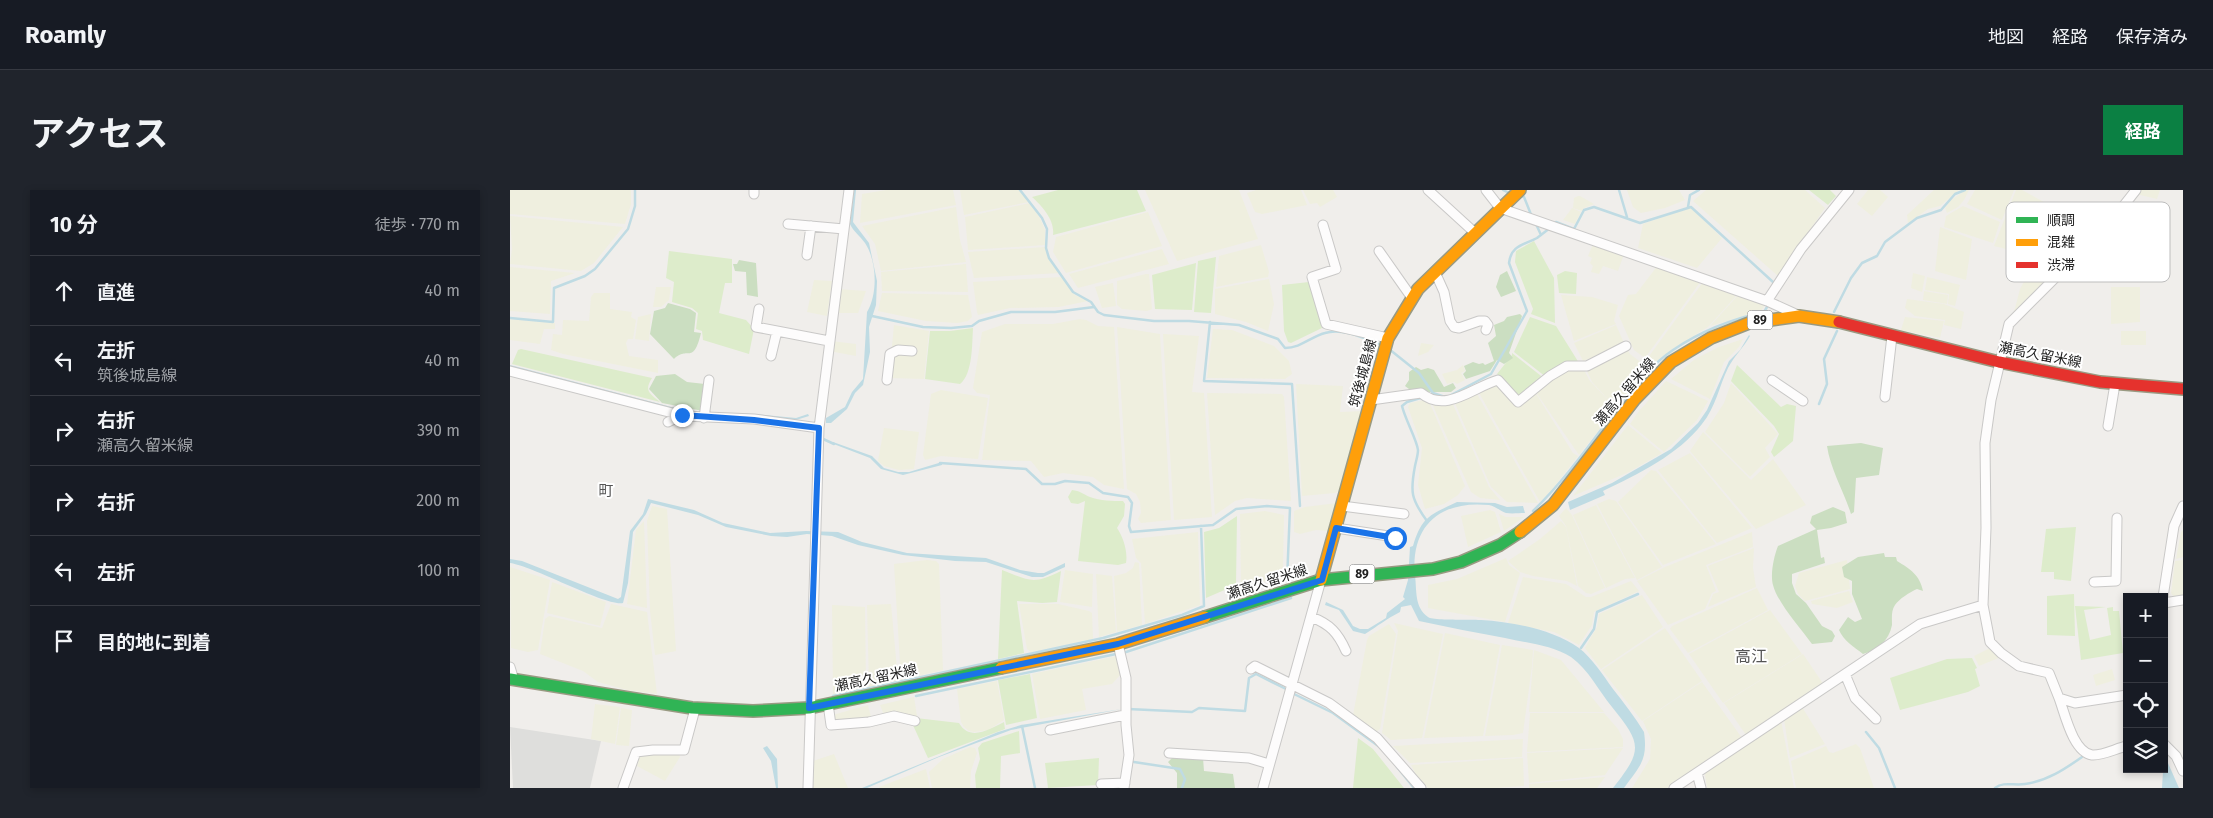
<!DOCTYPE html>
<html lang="ja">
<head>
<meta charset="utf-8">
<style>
	body { margin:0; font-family:"Fira Sans","Noto Sans JP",sans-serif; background:#20242c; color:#f1f3f6 }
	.controls { position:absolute; right:15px; bottom:15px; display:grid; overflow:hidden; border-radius:0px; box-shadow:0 2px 8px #0003 }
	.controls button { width:45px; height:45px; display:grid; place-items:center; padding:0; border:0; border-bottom:1px solid #363941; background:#171b24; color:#f1f3f6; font:25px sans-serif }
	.stop { position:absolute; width:15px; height:15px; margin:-11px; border:4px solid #1a73e8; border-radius:50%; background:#fff }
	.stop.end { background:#1a73e8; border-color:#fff; box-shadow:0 1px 5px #0008 }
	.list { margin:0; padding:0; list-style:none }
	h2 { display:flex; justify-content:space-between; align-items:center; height:65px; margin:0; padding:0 20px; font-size:21px }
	h2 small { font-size:16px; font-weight:400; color:#9ea1a6 }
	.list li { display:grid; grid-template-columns:32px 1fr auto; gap:15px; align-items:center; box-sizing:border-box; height:70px; padding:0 20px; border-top:1px solid #363941 }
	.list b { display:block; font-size:19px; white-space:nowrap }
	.list p { margin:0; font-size:16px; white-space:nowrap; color:#9ea1a6 }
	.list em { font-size:16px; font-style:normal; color:#9ea1a6 }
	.icon { flex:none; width:28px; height:28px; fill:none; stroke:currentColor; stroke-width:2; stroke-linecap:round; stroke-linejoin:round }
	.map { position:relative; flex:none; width:1673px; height:598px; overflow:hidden; border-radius:0px }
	header { display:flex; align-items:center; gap:30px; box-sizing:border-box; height:70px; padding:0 25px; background:#171b24; border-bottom:1px solid #363941 }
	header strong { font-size:24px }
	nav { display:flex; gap:28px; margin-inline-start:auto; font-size:18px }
	.intro { display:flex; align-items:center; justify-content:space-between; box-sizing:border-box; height:120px; padding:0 30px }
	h1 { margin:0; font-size:35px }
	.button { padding:12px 22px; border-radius:0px; background:#0b8043; color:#fff; font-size:18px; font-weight:700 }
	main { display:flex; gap:30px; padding:0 30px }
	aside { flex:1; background:#171b24; border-radius:0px; box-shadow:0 2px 8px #0003 }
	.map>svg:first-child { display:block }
	.religious { fill:#dededc }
	.farmland { fill:#efefdf }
	.grass { fill:#ddeccb }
	.forest { fill:#cbdec1 }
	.water { fill:#bfdbe3 }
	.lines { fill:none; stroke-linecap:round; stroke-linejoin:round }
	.stream { stroke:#bfdbe3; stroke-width:2.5 }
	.street-casing { stroke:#c9c8c7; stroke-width:11 }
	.fast-casing { stroke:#999a82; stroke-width:14 }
	.slow-casing { stroke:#999a82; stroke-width:14 }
	.jam-casing { stroke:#999a82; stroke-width:14 }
	.street { stroke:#fdfcfc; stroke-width:9 }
	.fast { stroke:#30b455; stroke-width:11 }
	.slow { stroke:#ff9f0a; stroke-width:11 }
	.jam { stroke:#e5322d; stroke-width:11 }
	.route { stroke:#1a73e8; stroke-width:6 }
	.labels { text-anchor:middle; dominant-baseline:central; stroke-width:4; stroke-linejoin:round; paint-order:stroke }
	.shield { fill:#fff; stroke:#646464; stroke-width:1 }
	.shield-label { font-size:12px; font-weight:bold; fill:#222 }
	.street-label { font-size:14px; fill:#222; stroke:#fff }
	.neighbourhood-label { font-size:15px; fill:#555; stroke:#fff }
	.quarter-label { font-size:16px; fill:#555; stroke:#fff }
	.key { fill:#fff; stroke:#bdbdbd; stroke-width:1 }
	.key-label { font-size:14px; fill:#222 }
</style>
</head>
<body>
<header>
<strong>Roamly</strong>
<nav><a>地図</a><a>経路</a><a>保存済み</a></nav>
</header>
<div class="intro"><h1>アクセス</h1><a class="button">経路</a></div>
<main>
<aside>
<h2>10 分<small>徒歩 · 770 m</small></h2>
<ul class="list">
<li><svg class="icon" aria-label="ahead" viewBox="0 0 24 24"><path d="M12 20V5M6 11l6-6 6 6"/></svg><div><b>直進</b></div><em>40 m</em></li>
<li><svg class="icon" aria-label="left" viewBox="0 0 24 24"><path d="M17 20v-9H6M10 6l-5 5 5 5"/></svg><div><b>左折</b><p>筑後城島線</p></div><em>40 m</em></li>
<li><svg class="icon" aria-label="right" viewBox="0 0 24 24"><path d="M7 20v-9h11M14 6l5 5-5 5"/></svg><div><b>右折</b><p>瀬高久留米線</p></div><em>390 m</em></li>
<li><svg class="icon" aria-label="right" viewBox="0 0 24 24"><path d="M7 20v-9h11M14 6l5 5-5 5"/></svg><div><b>右折</b></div><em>200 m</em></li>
<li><svg class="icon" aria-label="left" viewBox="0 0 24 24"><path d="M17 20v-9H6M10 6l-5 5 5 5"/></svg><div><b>左折</b></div><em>100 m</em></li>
<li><svg class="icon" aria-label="arrive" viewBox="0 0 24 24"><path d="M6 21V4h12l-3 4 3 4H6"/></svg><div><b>目的地に到着</b></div></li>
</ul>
</aside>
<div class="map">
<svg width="1673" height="598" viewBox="0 0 1673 598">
	<rect width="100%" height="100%" fill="#f0eeeb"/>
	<path class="religious" d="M0,537L91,551L80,598H3Z"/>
	<path class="farmland" d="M0,0H121V14L115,34L0,24Z
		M376,0H443L446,15L350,33L352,4Z
		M450,0H509L519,12L454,25Z
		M635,0H729L748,49L667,71Z
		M746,0H791L797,15L752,24L745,22L737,3Z
		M793,0H823L827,7L810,17L807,13L800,14Z
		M1117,0H1169L1175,10L1155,18L1131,23L1123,17Z
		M1196,0H1295L1315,18L1268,86L1183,11Z
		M1358,0H1370L1378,7L1362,26L1347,14Z
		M1424,0H1449L1430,16L1418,19L1398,33L1397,25Z
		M1456,0H1459L1454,10L1448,17L1437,23L1435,18L1441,10Z
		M1465,0H1504L1492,30L1457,14Z
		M1506,0H1512L1541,16L1521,65L1484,56Z
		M1629,0H1650L1647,9L1626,4Z
		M1068,6H1070L1084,14L1074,18L1072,21L1063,18L1064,8Z
		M520,13L530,28L535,40V55L458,60L455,27Z
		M1453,16L1490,32L1483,53L1434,37L1436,26Z
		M446,17L450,50L456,72L371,81L365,54L352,36Z
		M1062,18L1071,22L1065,34L1053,30Z
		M1178,18H1181L1212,48L1187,78L1128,58L1133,34Z
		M638,22L652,56L556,83L543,62L546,47Z
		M0,26L113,37L84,73L71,81L0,74L2,59Z
		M1430,37L1462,49L1456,90L1425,81Z
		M1084,52L1114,64L1108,81L1093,76L1089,84L1081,82L1083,76L1080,73L1082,68L1078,66Z
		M751,55L759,82L758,87L706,97L709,66Z
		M535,57L538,67L550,83L464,88L458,62Z
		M652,59L659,74L568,98L559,84Z
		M456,74L458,102L372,101L371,82Z
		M1148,75L1191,91L1135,168L1124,160L1109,126L1118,105L1126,104Z
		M1523,75L1543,86L1503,126L1510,99Z
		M0,77L65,83L41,91L40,124L0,121Z
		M1403,83L1415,86L1412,102L1401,98Z
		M636,84H639L642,119L637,121L612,119L607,115V91Z
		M552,87L565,105L578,111L549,117L500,118L468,125L467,122L463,92Z
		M1417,87L1450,95L1445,116L1438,114L1439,104L1415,100Z
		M759,89L764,114L758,141L736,132L705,124V99Z
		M304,90L322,91L317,126L297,122Z
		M1193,92L1228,104L1198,137L1162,159L1144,173L1137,169Z
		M603,93L606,116L592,118L585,97Z
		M146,97H161L159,110L151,117H143Z
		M1601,97H1630V132L1601,134Z
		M328,99L356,101L348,123H325Z
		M1414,101L1438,105L1437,114L1413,110Z
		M84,103H100V119L122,122L121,127L126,130L123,149H118L116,153L119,166L148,170V183L53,164L41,160L43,144L52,145L53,130L79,131L81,107Z
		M372,103L458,105L462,127L458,131L447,133L416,131L368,121Z
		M1230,103L1256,113L1251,121L1200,136Z
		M1051,105L1082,107L1108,115L1104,131L1106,134L1064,151Z
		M1397,109L1434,114L1454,122L1451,139L1434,135L1435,130L1405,126L1395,118Z
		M141,124L139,151L125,149L128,127Z
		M1395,127L1434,131L1430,148L1391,140Z
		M0,129L45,133V139H34L30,154L0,150Z
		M570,129L576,130L588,136L604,137L614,299L594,295L583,287L553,283L534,287L521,271L472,270L480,205L467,203L463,198L472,142L495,134H543Z
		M384,135L419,141L414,189L379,188Z
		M1106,135L1115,155L1073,171L1064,153Z
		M607,137L650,144L661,330L631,333L628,329L631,323L630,312L626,304L617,299Z
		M703,139L722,140L764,156L779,171L782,184L775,189L697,188Z
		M1611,141H1636V155H1611Z
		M653,144L689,146L682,202L694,203L702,327L664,330Z
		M1233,149L1229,157L1214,172L1200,209L1161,189L1185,169L1209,157Z
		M321,151L346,154V166L319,161Z
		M911,153L924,155L918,162L908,166Z
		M1116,157L1120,164L1140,179L1106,218L1082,192L1075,177Z
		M953,175L955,181L951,183L955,190L947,194L944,192L937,194L932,184L947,180Z
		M1056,178L1074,180L1080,191L1106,218L1069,265L1025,201Z
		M1156,191L1198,211L1187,230L1154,262L1120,234L1129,221Z
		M980,193L1025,202L1063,263L1068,266L1043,298L1030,312L968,201Z
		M1221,193L1268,244L1255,258L1260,267L1240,287L1195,242L1214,213Z
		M786,194L833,196L830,222L854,221L832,295L829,301L825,303L792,306Z
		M431,200L478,208L468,269L431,266L415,270L413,265L421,204Z
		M966,202L1028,313L997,312L981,297L944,211Z
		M697,203L772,204L774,207L781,311L737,308L725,311L705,325Z
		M920,209L942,212L979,297L990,310L970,308L961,302Z
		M914,210L919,211L955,296L948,305L934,314L915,319L908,295L912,258L898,217L900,213Z
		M1118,235L1152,263L1119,282L1063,306Z
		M374,238L409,242L404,279L389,280L374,276L368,271Z
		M1193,242L1241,290L1263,269L1296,315L1246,339L1180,261Z
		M1180,263L1242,338L1207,353L1148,280Z
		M1141,280L1146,281L1206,354L1153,375L1108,312Z
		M1099,309L1106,311L1152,377L1127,390L1087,314Z
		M827,313L818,341L806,340L790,344L784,342V321L795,317Z
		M1086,315L1125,388L1115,389L1096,398L1063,325Z
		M142,316L157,319L166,461L145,465L140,421L137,331Z
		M1056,318L1062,325L1095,398L1081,404L1076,403L1068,396L1056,336L1049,326Z
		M980,320L985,322L991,342L958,357L951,326Z
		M755,321L774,325L773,377L767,390L731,394L730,324Z
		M989,324L996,327H1014L994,341Z
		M134,331L137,418L117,414L126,340Z
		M1051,331L1056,337L1067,396L1057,391L1023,386L1010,382L998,371L1030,349Z
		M1673,340V367L1666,369L1671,342Z
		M688,342L690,415L635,434L631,373L626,368L622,349Z
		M1242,342L1243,357L1196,375L1206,401L1202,403L1195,419L1158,435L1127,391L1155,377Z
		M1244,358L1243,378L1246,397L1198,417L1203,404L1209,402L1198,376Z
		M996,368L999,375L1010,383L995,432L918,418V395L947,389Z
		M417,370L426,371L429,374L433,480L391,490L384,374Z
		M1337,370L1340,399L1295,411L1288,404L1285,396L1289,383Z
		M1673,370V405L1664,407L1661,403L1665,371Z
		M625,372L629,373L632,435L607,442L604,386L616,383L623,378Z
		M0,377L40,390L28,460L18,462L1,458Z
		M555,380L583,384L582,417L550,412Z
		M586,384L602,386L606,442L589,447Z
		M1013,387L1056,394L1076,407H1081L1121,391L1129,401L1084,422L1082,435L1069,455L1044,442L998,433Z
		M42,392L96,412L90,436L37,423Z
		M1247,398L1258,420L1178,463L1160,439L1162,436Z
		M1339,401L1343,412L1327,418L1302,414L1301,411Z
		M1132,405L1153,437L1091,479L1075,458L1087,437L1089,424Z
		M101,414L137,422L147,504L117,500L88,492L73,481L30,464L35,429L39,426L92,438Z
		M381,414L388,490L359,497L357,415Z
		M509,414H548L579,421L582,423L583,449L521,462L517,459Z
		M322,415L355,417L356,497L323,504Z
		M1260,420L1292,464L1213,513L1179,464Z
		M884,433L933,444L912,548L881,550L872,543L888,441Z
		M879,434L886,444L870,539L867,541L862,540L843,525L857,450L859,446Z
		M1155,438L1192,491L1132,531L1092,480Z
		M935,443L990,455L973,546L914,548Z
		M992,455L1023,460L1022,476L1013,543L1003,545L975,546Z
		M1480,458L1491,467L1469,476L1464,466Z
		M1024,460L1051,470L1094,522H1019Z
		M1293,464L1314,495L1236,545L1214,513Z
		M607,466L612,483L602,494L572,499L576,520L530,529L522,484Z
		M1602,479L1605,490L1586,496L1583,485Z
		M487,491L494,530L478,540L464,542L459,541L454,537L451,532L447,499Z
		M1192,492L1232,548L1157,598H1122L1140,569L1141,549L1133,531Z
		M404,507L407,526L403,529L374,525L370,515Z
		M85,514L110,517L105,554L81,549Z
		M358,515L361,527L328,533L323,525Z
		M1292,517L1315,554L1280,568L1274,529Z
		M111,518L122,520L119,556L106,555Z
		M1020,523H1094L1108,539L1113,549V557L1017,562Z
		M1271,530L1284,598H1197L1195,585L1197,579Z
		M1013,549L1012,567L900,573L883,556Z
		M1346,554L1350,558L1364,598H1286L1281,571L1316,556L1319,562L1323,563Z
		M460,557L465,558L467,563L461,581L460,598H422L419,582L433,569Z
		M1113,558L1095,585L1019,593L1017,563Z
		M169,563L170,567L155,591L127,576L130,565Z
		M324,564L338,598H303V571Z
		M1013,568L1014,596L985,598H918L906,585L901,575Z
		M416,579L420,598H369V597Z
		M1095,587L1087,598H1019V594Z"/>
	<path class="grass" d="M548,0H627L636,21L543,45C545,30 532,16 522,7Z
		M1299,0H1320L1326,6L1318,15Z
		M1024,51L1044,88L1045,133L1021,124L1023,119L1005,72L1006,61Z
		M159,61L222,69V93H215L209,123L236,130L244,139L239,164L193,150L192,141L186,139L188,123L182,118L162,112L164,92L156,88Z
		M706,67L701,123L684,122L688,71Z
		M686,73L682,120L645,119L642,85Z
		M1055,81L1067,83L1066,104L1049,103L1047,85Z
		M799,92L812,138L781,153L778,152L774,141L772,95Z
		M1020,127L1046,136L1069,173L1036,187L1004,162Z
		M463,138C462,153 463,184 450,194L415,189L420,141H440Z
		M11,159L142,188C134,201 139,203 150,212L2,174L8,160Z
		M1002,163L1035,189L1009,210L987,184L1002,165Z
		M1227,175L1271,217L1277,214L1286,216L1283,251L1264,267L1261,262L1269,244L1264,236L1221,191Z
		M562,300C570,301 573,304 580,307C590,311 603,311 613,311L615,314L614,326L607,338C613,347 618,361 616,373L608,375L568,371L575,311L568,314L561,313L558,307Z
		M727,326L726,395L696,408L694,342L709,338Z
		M1566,337L1561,391L1544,389V382H1531L1536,339Z
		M492,380C520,391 523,395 551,381L547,412L532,413L507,411L514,463L488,469Z
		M1564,404L1565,446L1537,445V406Z
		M1565,416L1596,417L1574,420L1580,450L1601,445L1597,418L1603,417V421H1609L1613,463L1571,470Z
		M1462,468L1467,478L1465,479L1470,496L1458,502L1390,520L1380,488L1437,469Z
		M520,484L527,528L496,535L488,490Z
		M406,528L449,533C460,552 480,539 494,532L495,539L418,568L402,533Z
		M509,541L510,563L491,566L490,598H466L465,585L470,569L468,558L472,553Z
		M848,548L863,559L894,598H843Z
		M589,568L588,595L538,598L535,573Z"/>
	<path class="forest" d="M229,70L246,73L248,107L237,105L236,82L225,81L223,74H227Z
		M997,81L1006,101L991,107L986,97L990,85Z
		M158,113L180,119L186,123L184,142L191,143C183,176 178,155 164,169L140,144L144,121L155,118Z
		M1010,124L1012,126L999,163L1003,168L994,174L987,170L980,181L956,189L953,184L956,181L954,176L963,172L969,174L973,173L975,175L984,171L978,153L986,146L984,135L994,131L997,127Z
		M906,177L911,180L918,178L924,180L934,197L943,193L946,198L941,202H903L895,196L899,190V182Z
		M165,184L177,192L195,194L193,221L152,213L139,199L146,186Z
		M1351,253L1373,258L1369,285L1346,288L1344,322L1341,324C1334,302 1320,278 1317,256Z
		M1323,317L1335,322L1337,333L1321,338L1307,340L1311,368L1314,367L1315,373L1282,384V393L1286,404L1296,413L1312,436L1322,441L1325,446L1322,452L1302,454C1291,439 1267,412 1263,395C1260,384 1264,366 1268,356L1306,339L1300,333L1302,326Z
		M1374,363L1375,367H1386L1387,371C1400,379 1410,385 1413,401L1407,399C1400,402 1389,409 1385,415C1381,421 1382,428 1382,435C1379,451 1367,460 1353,464C1344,457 1333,450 1329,440L1338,427L1345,432L1352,429L1342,404V391L1334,387L1332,377L1348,367Z
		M663,567L693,568L694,581L723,584L725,598H667V583L658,572Z"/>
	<path class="water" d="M344,0H346L343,32L359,53L367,91L366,115L359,137L360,162L353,195L345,203L337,219L321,233H316V228L335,217L342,202L353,189L357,122C368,104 367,71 355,53C350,46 343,41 340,34Z
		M1239,145L1240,146C1234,157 1224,166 1218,178C1209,196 1206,217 1192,234C1168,265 1128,284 1093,301L1095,305L1060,320L1058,312L1102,293L1161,259L1188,233L1197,220L1219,171L1230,160Z
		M0,175L173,220L188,222H174L1,178Z
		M200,223L245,224L286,228L298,224L299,226L286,230L246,226L200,224Z
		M323,252L362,266L374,278L388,282H399L432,272V275L393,285L371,279L360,268L321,253Z
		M138,309L184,320L213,333L260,343L296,341L328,342L352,352L397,363L476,368L510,380L528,383H534L555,373V377L533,387H522L476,372L445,371L393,365L348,355L322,346L297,344L277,347L261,346L216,337L188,325L141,313L136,324L123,342L118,393L113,413C97,417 23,376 0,373V369L12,371L108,409L111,407L120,341L133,324Z
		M947,312L985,313L997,317L1013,316L1015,323C1009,323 1002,324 996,323C990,321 985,316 979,315C930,310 900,336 905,386C907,400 904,417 918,427C923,431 961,429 971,430C1003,432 1042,439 1069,458C1082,468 1093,485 1103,499C1114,513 1125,527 1134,542C1138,570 1130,576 1114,598H1103C1133,560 1132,554 1102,517C1088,500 1079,480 1061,467C1042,455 1017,453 995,448C967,443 938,437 909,431L901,415L891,417L890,422C876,429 868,436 855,444L843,441L829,420L815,415L816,412L833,420L843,436L850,439H858L876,428L877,423L895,409L893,407L898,390L900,357L903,356C912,326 920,325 947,312Z
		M612,519L501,540L429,567L357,598H352L488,542L511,535Z
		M257,556L267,569L268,598H266L261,571L253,558Z
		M1654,564L1669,598H1652Z"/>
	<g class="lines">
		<path class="stream" d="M510,0L532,28L537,39L536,58L539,68L563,102L581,112L588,122L594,125L644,131H679L729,135L768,149L775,158C791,158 800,147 815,143C832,137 856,149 872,155
			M993,0L1001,4
			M1109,0L1117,27
			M1011,6L1014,7L1022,27
			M1178,17L1180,5L1189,0
			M1026,34L1031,45
			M1044,34L1046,32L1064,39L1074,20L1084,17L1130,33L1181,17L1263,92
			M1324,122L1341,88L1352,73L1367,66L1375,52L1407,28L1431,20L1445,4L1455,0
			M362,126L413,137L441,138L462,136L469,131L501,122H545L584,117
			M0,128L43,132L44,98L75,86L85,79L118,39L125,16V0
			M700,132L694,191L782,194L790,316
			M879,159L909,183L923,203L919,205
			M923,203L935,207
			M941,205L981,184L1017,121L999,73C1001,55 1014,55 1027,48C1031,45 1036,41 1040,38
			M914,207L897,212L892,216C895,229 907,250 908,260C908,265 906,271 905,276C900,302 901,309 917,331
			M1309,214L1317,194L1314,169L1327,141
			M311,248L324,254
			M430,273L516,279L532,294H545L555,291L579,293L593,303L618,307L622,313L619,336L621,342L703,335L726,319L757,316L780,318L777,391
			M1023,321C1053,292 1078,257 1103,224C1121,201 1139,176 1163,160C1191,141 1222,129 1254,122L1257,117
			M1071,458L1084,439L1087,422L1128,404
			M613,463L781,408
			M782,503L823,523L871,558
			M323,506L593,448L672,425L694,416L691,336
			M406,506L606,464
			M618,519L682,522L689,518L735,521L739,488L746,484L778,500
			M512,536L525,598
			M1356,542L1369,558L1385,598
			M624,572L670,579L675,589L672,598
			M887,577L904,598
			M1485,598C1494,591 1504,596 1515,594C1537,591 1555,579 1572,567"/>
		<defs>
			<path id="street" d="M918,0L964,42
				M976,0L990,18L1257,111L1288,125
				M244,4V0
				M278,34L334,39
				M813,35L826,79L802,87L816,134L878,148
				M869,61L902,108
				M297,65L301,36
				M925,82L934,102L940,131L944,137L949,138L969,131H975L978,135L976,140
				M1257,111L1291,59L1339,0
				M249,119L246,137L319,151
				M261,166L267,141
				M0,181L174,226L244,229L309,238
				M377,190L380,164L388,160L402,161
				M1262,190L1293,211
				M1375,207L1382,146
				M861,210L911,203C936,224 963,197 988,190L1008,212L1040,186L1057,176H1077L1116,156
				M194,228L199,190
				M158,232L172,225
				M1598,236L1605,194
				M832,316L894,324
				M826,338L885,347
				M1584,392L1606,391L1607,328
				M1653,407L1664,336L1673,316
				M1654,413L1673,410
				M801,427C820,434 828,443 836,461
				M608,454L616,488V535L619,565L614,598
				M0,477L4,490
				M741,479L745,476L819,513L867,548L911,598
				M1335,484L1345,508L1366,529
				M1617,505L1565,513L1549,508L1539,483L1509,476L1491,463L1480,452L1478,441L1473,415L1476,338L1475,253L1481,210L1499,134L1600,33L1626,0
				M1549,508C1555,524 1563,562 1582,565C1592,566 1607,558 1617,556
				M318,514L321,535L359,532L384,526L405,531
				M540,540L615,525
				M1654,554L1666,566L1673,581
				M659,563L739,568L759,574
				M1187,583L1191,598
				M591,594L615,593
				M113,598L126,562L143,560H174L185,519
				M298,598L309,238L339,0
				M753,598L811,390
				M1164,598L1410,434L1473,415"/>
			<path id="fast" d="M695,427L811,390L923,379L951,372L990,355L1010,342
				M0,489L182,518L243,521L299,518L491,478"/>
			<path id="slow" d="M1010,342L1043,315L1125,209L1161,172L1201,148L1239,133L1289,126L1329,132
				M811,390L878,148L908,99L1010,0
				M491,478L608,454L695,427"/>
			<path id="jam" d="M1329,132L1489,172L1590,192L1673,199"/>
		</defs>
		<use href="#street" class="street-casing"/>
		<use href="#fast" class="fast-casing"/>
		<use href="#slow" class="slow-casing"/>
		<use href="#jam" class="jam-casing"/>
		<use href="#street" class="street"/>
		<use href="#fast" class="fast"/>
		<use href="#slow" class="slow"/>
		<use href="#jam" class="jam"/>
	</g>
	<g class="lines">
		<path class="route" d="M172,225L244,230L309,238L299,518L608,454L812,390L826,338L885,348"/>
	</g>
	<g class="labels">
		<g class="shield">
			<rect x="1237.5" y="120.5" width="25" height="19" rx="4"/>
			<rect x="839.5" y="374.5" width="25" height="19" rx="4"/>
		</g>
		<g class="shield-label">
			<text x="1250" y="130">89</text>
			<text x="852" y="384">89</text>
		</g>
		<g class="street-label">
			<text transform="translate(1530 165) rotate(11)">瀬高久留米線</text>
			<text transform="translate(853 183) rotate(-75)">筑後城島線</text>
			<text transform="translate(1115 202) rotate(-49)">瀬高久留米線</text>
			<text transform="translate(757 392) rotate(-18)">瀬高久留米線</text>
			<text transform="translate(366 488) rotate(-12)">瀬高久留米線</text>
		</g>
		<g class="neighbourhood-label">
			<text x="96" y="301">町</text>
		</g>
		<g class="quarter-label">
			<text x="1241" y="466">高江</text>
		</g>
	</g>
	<rect x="1496" y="12" width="164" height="80" rx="8" class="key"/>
	<rect x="1506" y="27" width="22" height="6" fill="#30b455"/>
	<rect x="1506" y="49" width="22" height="7" fill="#ff9f0a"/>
	<rect x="1506" y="72" width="22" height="6" fill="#e5322d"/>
	<g class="key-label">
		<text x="1537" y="35">順調</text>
		<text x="1537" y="57">混雑</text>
		<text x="1537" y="80">渋滞</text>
	</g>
</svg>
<div class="controls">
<button>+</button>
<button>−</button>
<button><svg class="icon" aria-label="locate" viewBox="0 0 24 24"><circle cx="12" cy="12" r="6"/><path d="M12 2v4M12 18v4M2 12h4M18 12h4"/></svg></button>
<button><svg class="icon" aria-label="layers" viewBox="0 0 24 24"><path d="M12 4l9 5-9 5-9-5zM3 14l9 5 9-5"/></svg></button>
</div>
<div class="stop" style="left:885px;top:348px"></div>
<div class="stop end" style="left:172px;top:225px"></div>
</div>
</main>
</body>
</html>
